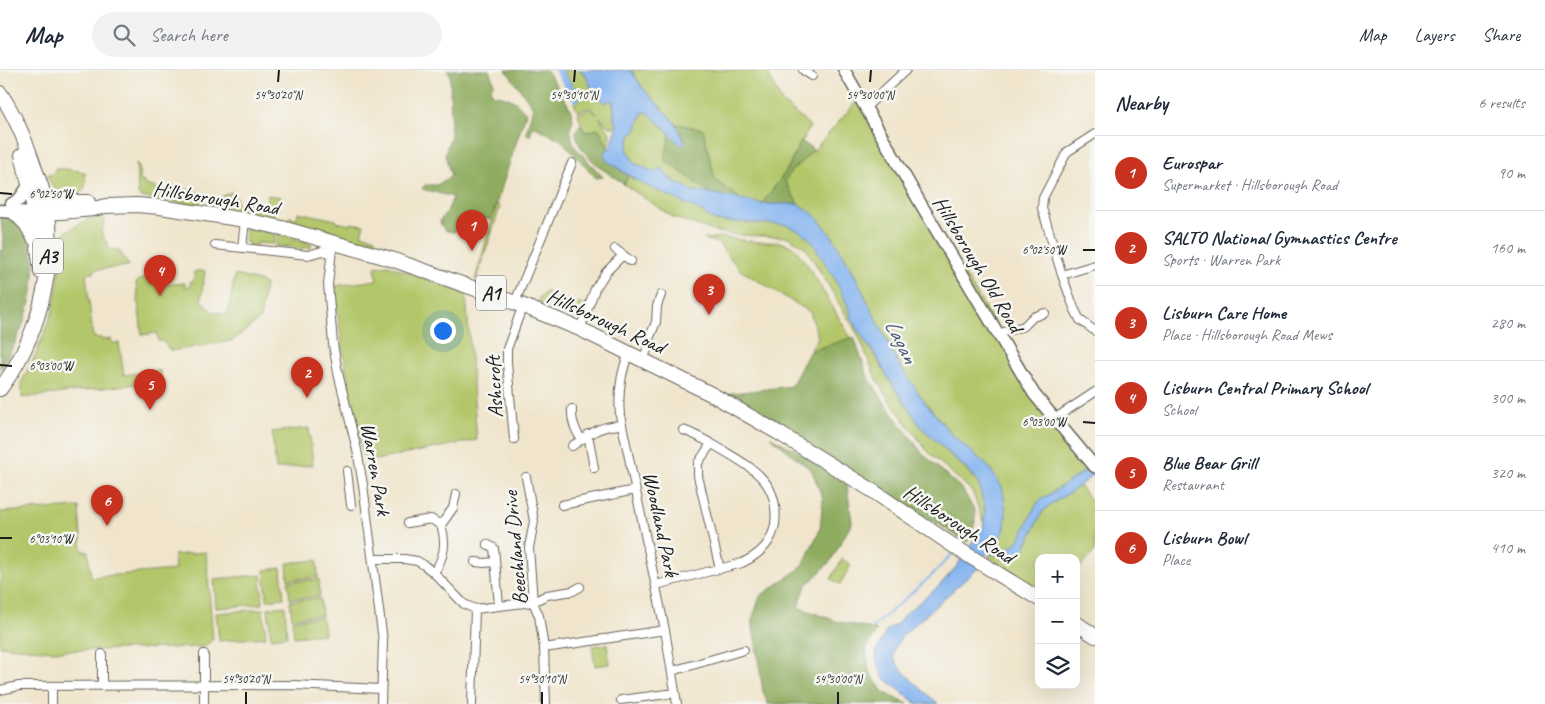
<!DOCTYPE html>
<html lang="en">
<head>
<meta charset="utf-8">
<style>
	body { margin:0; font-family:Caveat,sans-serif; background:#f2f2f3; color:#1f2937 }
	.controls { position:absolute; right:15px; bottom:15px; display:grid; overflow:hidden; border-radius:10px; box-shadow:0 5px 20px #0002 }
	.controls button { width:45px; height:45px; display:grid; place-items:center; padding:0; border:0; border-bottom:1px solid #e0e1e3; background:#fff; color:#1f2937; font:25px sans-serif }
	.you { position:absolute; left:442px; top:260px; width:18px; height:18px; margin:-12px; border:4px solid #fff; border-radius:50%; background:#1a73e8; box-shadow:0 0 0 8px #1a73e833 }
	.badge { display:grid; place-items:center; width:32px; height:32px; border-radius:50%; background:#c8321e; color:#fff; font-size:16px; font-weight:700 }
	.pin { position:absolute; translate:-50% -41px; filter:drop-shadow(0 1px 2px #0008) }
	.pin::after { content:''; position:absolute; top:26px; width:18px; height:15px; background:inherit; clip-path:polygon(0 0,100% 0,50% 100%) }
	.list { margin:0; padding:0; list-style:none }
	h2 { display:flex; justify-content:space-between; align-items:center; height:65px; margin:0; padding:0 20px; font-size:21px }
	h2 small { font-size:16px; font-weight:400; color:#747a83 }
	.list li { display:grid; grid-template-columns:32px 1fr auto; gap:15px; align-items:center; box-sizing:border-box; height:75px; padding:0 20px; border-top:1px solid #e0e1e3 }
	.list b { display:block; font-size:19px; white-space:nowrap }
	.list p { margin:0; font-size:16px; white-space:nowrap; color:#747a83 }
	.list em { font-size:16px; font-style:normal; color:#747a83 }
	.icon { flex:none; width:28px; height:28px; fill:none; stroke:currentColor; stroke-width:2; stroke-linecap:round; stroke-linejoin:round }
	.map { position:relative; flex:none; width:1095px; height:634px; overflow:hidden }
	header { display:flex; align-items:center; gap:30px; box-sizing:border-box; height:70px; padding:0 25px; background:#fff; border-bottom:1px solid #e0e1e3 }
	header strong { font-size:24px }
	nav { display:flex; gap:28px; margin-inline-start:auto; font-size:18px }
	.search { width:350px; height:45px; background:#f2f2f3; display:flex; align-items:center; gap:12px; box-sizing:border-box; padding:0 18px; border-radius:28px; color:#747a83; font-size:19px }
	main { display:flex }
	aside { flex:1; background:#fff }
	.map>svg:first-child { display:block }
	.green { fill:#b3c76b; stroke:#687244 }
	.forest { fill:#8eac5f; stroke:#55643e }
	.water { fill:#84b4f0; stroke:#506886 }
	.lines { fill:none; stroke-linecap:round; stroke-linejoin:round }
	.stream { stroke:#84b4f0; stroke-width:2 }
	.canal { stroke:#84b4f0; stroke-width:7 }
	.street-casing { stroke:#66625a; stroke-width:10 }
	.secondary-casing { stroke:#66625a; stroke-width:14 }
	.primary-casing { stroke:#66625a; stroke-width:15 }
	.highway-casing { stroke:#66625a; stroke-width:16 }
	.street { stroke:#fff; stroke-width:8 }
	.secondary { stroke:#fff; stroke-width:11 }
	.primary { stroke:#fff; stroke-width:12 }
	.highway { stroke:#fff; stroke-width:14 }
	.ticks { fill:none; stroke:#1c1c1c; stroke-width:2 }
	.labels { text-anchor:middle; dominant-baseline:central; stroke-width:5; stroke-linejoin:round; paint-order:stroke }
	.shield { fill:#f6f6f2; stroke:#5d5d5c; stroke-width:1 }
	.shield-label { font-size:20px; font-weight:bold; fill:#1c1c1c }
	.street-label { font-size:21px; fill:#1c1c1c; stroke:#f6f6f2 }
	.water-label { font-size:22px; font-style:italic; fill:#465971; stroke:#f6f6f2 }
	.ticks-label { font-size:12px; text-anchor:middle; fill:#1c1c1c; stroke:#f6f6f2; stroke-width:5; stroke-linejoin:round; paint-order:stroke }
</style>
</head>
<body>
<header>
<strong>Map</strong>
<div class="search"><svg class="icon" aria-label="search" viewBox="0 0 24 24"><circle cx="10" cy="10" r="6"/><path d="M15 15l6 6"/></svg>Search here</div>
<nav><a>Map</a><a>Layers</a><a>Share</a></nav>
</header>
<main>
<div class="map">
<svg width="1095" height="634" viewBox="0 0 1095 634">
	<rect width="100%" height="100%" fill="#f6f6f2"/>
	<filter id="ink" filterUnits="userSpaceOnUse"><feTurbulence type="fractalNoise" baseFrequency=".02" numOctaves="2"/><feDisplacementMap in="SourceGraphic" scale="10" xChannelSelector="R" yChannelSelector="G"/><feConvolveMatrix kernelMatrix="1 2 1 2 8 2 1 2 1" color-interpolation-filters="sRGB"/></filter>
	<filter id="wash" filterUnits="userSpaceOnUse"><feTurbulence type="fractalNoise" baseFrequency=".0096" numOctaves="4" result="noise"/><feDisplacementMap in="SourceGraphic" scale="20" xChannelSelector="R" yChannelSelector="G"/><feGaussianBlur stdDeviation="1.12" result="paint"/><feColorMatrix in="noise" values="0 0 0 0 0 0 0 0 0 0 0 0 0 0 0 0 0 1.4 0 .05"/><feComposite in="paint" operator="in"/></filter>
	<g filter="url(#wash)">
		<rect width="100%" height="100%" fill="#f0e5cc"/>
		<path class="green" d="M563,0H579L585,4L592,16L612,31L614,37V50L617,55L615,57H610L599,47L610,63L609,75L607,76L591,60L584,62L578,44L590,39L598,45L590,37L578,42L574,33L579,27Z
			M631,0H766L782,32L810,56L787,100L762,134L743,131L715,110L703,59L676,54L642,17Z
			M858,30L1085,401L1039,431C1031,441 1022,472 1013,477C1008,479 1002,478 997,476L1005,458L1006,441L989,397L952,365L919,324L898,293L850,196L831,165L815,145L798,134L784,111L792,100L814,80Z
			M648,42L670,64L666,90L710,123L693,121L668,107L659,99L654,102L634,93L627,79L631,63L636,61L642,43Z
			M136,93L139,96L140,110L143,111L146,115L166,121L170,116L205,124L204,130H201L198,135L140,127L138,124Z
			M55,99H65L85,102C87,119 85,125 68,126C63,126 60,126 57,122C52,118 50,111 47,105L54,104Z
			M628,106L655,120L789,154L807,165L822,184L838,213L861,264L891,312L920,355L981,415L985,437L984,454L972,421L928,382L888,328L876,308L858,265L806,178L788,167L738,165L717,162L674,148L619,111Z
			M231,122L234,123L233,127L237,128L236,134L243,135L245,131L249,132V136L265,139L268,125L281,127L282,129L274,148H270L221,138V127Z
			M497,133L500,137L476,211L475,210Z
			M298,142L336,150V152L351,155V153L364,155L361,164L375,168L373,173L360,171L290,153L289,147L297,148Z
			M103,146L105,151L101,162L110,179L119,180L129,196L94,200V203L86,204L93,267L101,268L102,270L111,269L112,273H119L124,305L160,300L161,311L22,328L21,313L35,286L53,240L60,198L61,165L89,148Z
			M246,158L275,164L274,174L257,173L256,177H249V173L244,172Z
			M278,164L311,173V178L304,177L303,179L295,178L294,177L278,176L276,177Z
			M720,167L758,172H779L794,177L807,194L851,268L810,281L818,267L810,242L740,200L718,173L704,169Z
			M388,195L466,224L477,370L365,392L350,326L335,226V216L377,210L375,197Z
			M197,201H205L201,230L213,242L228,244L235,205L260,211L265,214L260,249L232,271L171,281L162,271H158L157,263L142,265L136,213C142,207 151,205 159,203L161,215L185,213V217H190V212L193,211L194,202Z
			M546,222L551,224L546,236L538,233L540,226Z
			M555,227L582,234L579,242L574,241L571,245L550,238Z
			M309,358L313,395L276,399L272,362Z
			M1080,416L1095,437V481L1076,502V488H1039V520L988,487L991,484L1011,487L1024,480L1042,442L1051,434Z
			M79,437L82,481H88L91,507L175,500L174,485L206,482L213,569L204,577L53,581L0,576V442Z
			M842,489L851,495L840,514L831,509Z
			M317,490L318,507L288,510L287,493Z
			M281,498L284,528L267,530L264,500Z
			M261,505L263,534L216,538L214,509Z
			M319,509L320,526L290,529L288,512Z
			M320,528L322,545L292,548L290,531Z
			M285,536L287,566L271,568L268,538Z
			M263,539L266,567L219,571L216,543Z
			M322,547L324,564L294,567L292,550Z
			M607,574L610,594L595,596L592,576Z"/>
		<path class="forest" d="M447,0H489L494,13L490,20L494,25C511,27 515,30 526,43L491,150L467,145L460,158L454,162C446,162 440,158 440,150L447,142L453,127L422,119L425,115H437L451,106L445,84L451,66L450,4Z
			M506,0H547L570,38L573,50L570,59L574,76L603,107L596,108L561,70L533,56L530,66L526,63L533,37Z
			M581,54L584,62L599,59L609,78L612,94L628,106L625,114C607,103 575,83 576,60Z
			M676,54L703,59L715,110L743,131L710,123L665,90L670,64L682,75L685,72Z
			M801,71L814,80L792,100L785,111L798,134H762L787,100Z
			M1,148C13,148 19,153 25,163C48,202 23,265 0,299V181L4,180Z
			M854,267L867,305L885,333L922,383L962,419L975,441V452L972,462L967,472L725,324L791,316L810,281Z
			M771,367L846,408L852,453L830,492L806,516L798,537L836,551L877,560L866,579L869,601L883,622L908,634H768L763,621L752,550L760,526L802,497L820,459L823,429L812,401Z"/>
		<path class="water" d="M579,0H631L642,17L676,54L685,72L682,76L648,42L642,43L636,61L631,63L627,79L634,93L654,102L659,99H663L668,108L693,121L710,123L762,134H798L815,145L831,165L850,196L898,293L927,335L952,365L989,397L1002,417L1006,441L1005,458L997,476C1002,478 1008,479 1013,476C1022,471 1031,441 1039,431L1085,401L1095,385V403L1077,418L1051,434L1042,442L1024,480L1011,487L987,483L986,484L977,499L902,566C898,573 892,580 894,588C896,598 929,625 938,634H917L883,607L876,589L877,580L887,560L898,553L905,544L939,516L956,497L973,471L981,462L984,454L985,438L977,409L921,357L887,306L877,287L867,274L852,249L847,234L835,209L811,170L801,162L787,155L716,151L693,137L643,114L627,104L607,91L603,83L611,77L618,54L614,50V37L612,31L609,30L605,33L593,22L586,5Z"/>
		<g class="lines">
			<path class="stream" d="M873,557L931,506L952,484"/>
			<path class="canal" d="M558,0L576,28"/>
		</g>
	</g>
	<g filter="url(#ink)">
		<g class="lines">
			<defs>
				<path id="street" d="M803,0L812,6
					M866,37L906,0
					M1095,64L1067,82L1043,128L1042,138L1062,205L1074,238L1080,250L1095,261
					M333,172L328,214L333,274L338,303L357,380L363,415L383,571L381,634
					M215,175L308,185L322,181L331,183
					M242,178L245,150
					M615,179L631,191
					M1062,205L1095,195
					M515,232L572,93
					M580,259L595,219L606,202L623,185
					M997,264L1024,256L1033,247L1045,243
					M629,283C621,302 618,324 620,345L665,560L677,634
					M643,290L649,275V269L656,252L657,236L661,225
					M572,339C571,350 575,360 581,369
					M1054,349L1095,322
					M588,364L594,398
					M514,369L507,293V279L523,235
					M711,374L698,393V406L720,499
					M572,376C591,364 597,356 621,355
					M347,401L351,435
					M526,407L534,451L529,478L533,532L539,546L544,578L546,634
					M562,435L635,420
					M408,453L431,449L441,455C447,473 444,487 434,503
					M441,455L453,438L456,424
					M487,474L494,478L499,536
					M373,489H404L417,491L424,495L434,503L464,534L475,539L533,532L547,525L573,521L580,517
					M475,492L484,493L495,492
					M656,515L742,493C759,485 772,474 775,454C780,413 754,399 724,381C710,373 698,365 683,360
					M544,578L665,560
					M204,584V634
					M672,601L744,580
					M52,616V634
					M102,616V584
					M0,620L19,616L292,615L381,619
					M621,630L675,623
					M472,634L475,539"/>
				<path id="secondary" d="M844,0L922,136L1034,324L1095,397"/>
				<path id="primary" d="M12,134L20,129L29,116
					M0,141L34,143"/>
				<path id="highway" d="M0,23C16,47 26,71 35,99C40,113 46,127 48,143C55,203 37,271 0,319
					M22,85L32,127L41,202
					M37,132H88
					M13,141L26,154L34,168
					M34,143L61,142L93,139L106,136L137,135L160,137L245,150L282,158L391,189L521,235L580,259L713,325L777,362L870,419L958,479L1039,529
					M1076,553L1095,566"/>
			</defs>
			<use href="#street" class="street-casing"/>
			<use href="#secondary" class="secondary-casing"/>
			<use href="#primary" class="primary-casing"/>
			<use href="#highway" class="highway-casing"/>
			<use href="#street" class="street"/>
			<use href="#secondary" class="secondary"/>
			<use href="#primary" class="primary"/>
			<use href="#highway" class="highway"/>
		</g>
	</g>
	<path class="ticks" d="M278,12L279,0M574,12L575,0M870,12L871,0M0,123L12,124M1083,180H1095M0,295L12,296M1083,352L1095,353M0,468H12M246,634V622M542,634V622M838,634V622"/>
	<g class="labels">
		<g class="shield">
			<rect x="33" y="168.5" width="30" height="35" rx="4"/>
			<rect x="476" y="205.5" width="30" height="35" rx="4"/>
		</g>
		<g class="shield-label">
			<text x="48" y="186">A3</text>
			<text x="491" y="223">A1</text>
		</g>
		<g class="street-label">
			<text transform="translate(216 128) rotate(9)">Hillsborough Road</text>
			<text transform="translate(978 194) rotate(59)">Hillsborough Old Road</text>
			<text transform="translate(606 251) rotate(25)">Hillsborough Road</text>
			<text transform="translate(494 317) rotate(-93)">Ashcroft</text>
			<text transform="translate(376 399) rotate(80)">Warren Park</text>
			<text transform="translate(661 454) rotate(78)">Woodland Park</text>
			<text transform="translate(959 454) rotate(33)">Hillsborough Road</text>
			<text transform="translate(515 478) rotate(-95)">Beechland Drive</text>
		</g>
		<g class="water-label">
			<text transform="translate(901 271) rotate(63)">Lagan</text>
		</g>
	</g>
	<g class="ticks-label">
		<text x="278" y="29">54°30'20"N</text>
		<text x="574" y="29">54°30'10"N</text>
		<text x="870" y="29">54°30'00"N</text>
		<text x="51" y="128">6°02'50"W</text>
		<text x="1044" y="184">6°02'50"W</text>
		<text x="51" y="300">6°03'00"W</text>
		<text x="1044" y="356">6°03'00"W</text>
		<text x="51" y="473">6°03'10"W</text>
		<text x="246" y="613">54°30'20"N</text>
		<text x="542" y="613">54°30'10"N</text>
		<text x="838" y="613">54°30'00"N</text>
	</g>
</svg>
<div class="controls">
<button>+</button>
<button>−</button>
<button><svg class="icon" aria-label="layers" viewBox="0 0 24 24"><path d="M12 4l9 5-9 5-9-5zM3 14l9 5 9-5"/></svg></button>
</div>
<div class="you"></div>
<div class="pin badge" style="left:472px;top:181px">1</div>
<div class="pin badge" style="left:307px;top:328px">2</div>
<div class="pin badge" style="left:709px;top:245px">3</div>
<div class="pin badge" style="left:160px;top:226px">4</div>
<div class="pin badge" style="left:150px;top:340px">5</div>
<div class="pin badge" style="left:107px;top:456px">6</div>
</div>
<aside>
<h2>Nearby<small>6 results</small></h2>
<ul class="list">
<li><span class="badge">1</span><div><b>Eurospar</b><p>Supermarket · Hillsborough Road</p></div><em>90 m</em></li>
<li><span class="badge">2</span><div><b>SALTO National Gymnastics Centre</b><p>Sports · Warren Park</p></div><em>160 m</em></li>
<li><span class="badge">3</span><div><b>Lisburn Care Home</b><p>Place · Hillsborough Road Mews</p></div><em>280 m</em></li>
<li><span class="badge">4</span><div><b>Lisburn Central Primary School</b><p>School</p></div><em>300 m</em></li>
<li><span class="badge">5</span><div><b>Blue Bear Grill</b><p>Restaurant</p></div><em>320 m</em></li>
<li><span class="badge">6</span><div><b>Lisburn Bowl</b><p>Place</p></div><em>410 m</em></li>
</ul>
</aside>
</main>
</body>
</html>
